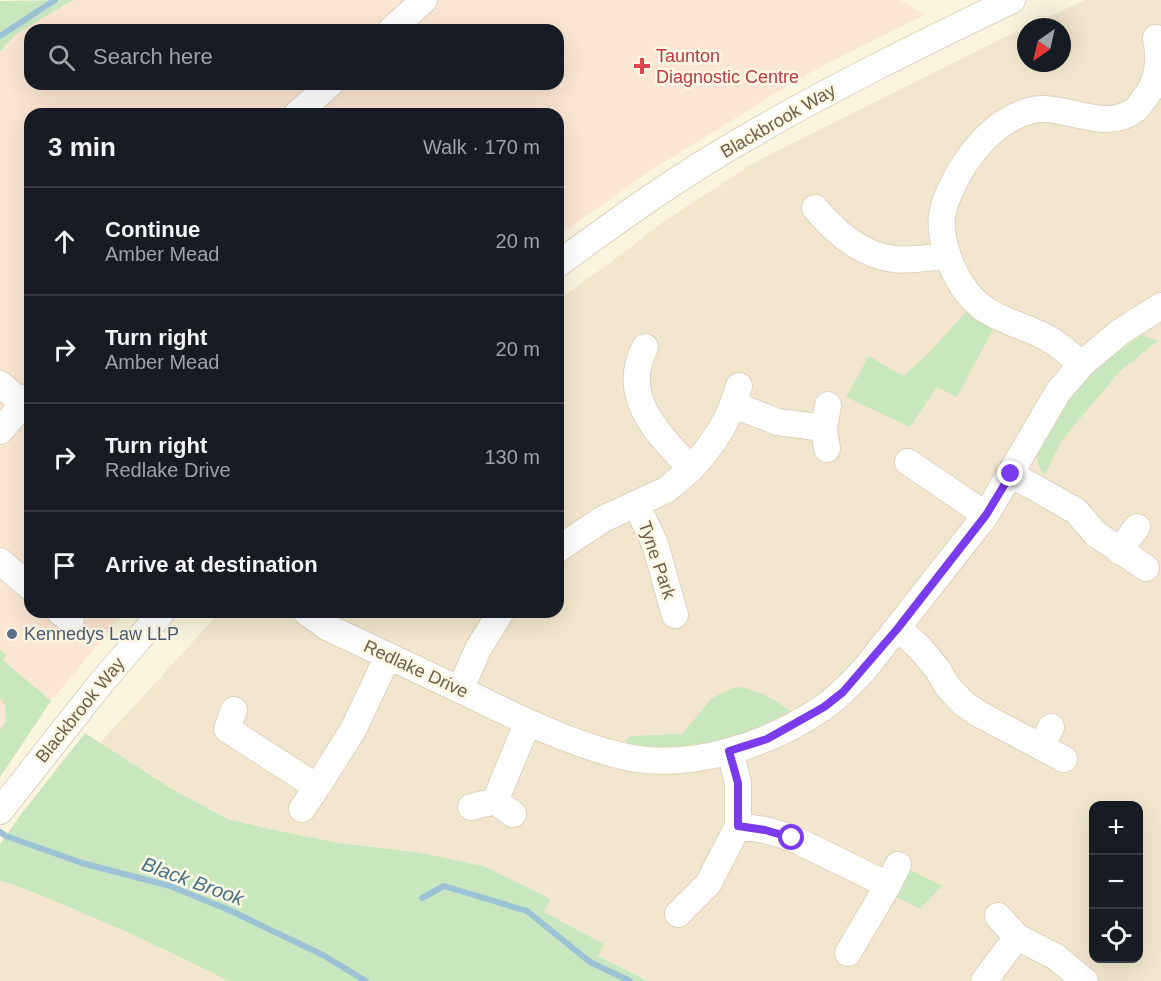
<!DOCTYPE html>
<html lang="en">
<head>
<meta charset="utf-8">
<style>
	body { margin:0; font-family:Helvetica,sans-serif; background:#20242c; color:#f1f3f6 }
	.controls { position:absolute; right:18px; bottom:18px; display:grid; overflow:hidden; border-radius:12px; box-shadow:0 6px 24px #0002 }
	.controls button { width:54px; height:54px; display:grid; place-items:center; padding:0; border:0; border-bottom:2px solid #363941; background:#171b24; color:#f1f3f6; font:30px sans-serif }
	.compass { position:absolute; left:1017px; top:18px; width:54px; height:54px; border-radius:50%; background:#171b24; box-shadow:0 6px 24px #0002; rotate:214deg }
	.stop { position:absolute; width:18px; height:18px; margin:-14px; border:4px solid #7c3aed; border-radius:50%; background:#fff }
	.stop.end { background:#7c3aed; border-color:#fff; box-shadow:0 2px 6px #0008 }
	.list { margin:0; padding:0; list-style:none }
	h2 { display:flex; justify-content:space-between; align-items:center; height:78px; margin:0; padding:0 24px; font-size:26px }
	h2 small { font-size:20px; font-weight:400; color:#9ea1a6 }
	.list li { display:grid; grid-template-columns:39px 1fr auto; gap:18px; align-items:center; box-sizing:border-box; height:108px; padding:0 24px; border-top:2px solid #363941 }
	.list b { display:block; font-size:22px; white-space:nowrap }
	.list p { margin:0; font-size:20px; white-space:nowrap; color:#9ea1a6 }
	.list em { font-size:20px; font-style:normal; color:#9ea1a6 }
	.icon { flex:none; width:33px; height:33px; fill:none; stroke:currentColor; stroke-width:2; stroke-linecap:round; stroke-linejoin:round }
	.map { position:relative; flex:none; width:1161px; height:981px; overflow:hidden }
	.search { position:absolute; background:#171b24; box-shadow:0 6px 24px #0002; left:24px; top:24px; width:540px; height:66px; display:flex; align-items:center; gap:15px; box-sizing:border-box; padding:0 21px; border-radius:18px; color:#9ea1a6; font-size:22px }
	.panel { position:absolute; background:#171b24; box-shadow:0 6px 24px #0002; left:24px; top:108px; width:540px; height:510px; border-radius:18px }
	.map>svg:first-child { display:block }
	.residential { fill:#f2e7ce; fill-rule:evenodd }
	.commercial { fill:#fbe6d3; fill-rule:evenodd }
	.green { fill:#c9e7bf }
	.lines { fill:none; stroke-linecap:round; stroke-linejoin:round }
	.stream { stroke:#9cc3d5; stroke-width:6 }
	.minor-casing { stroke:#ded2bc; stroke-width:28 }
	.minor { stroke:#fff; stroke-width:26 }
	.route { stroke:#7c3aed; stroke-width:8 }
	.health-dot { fill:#e0444e; stroke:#fef8e5; stroke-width:2 }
	.service-dot { fill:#5c6f8a; stroke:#fef8e5; stroke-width:2 }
	.labels { text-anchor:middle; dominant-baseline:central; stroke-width:5; stroke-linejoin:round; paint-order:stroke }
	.health-label { font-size:18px; fill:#be3a42; stroke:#fef8e5; text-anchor:start }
	.street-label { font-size:18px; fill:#705d48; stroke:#fef8e5 }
	.service-label { font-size:18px; fill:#4e5e75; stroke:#fef8e5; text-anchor:start }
	.water-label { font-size:20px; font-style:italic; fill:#46748a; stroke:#fef8e5 }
</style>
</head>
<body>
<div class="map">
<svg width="1161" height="981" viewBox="0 0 1161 981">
	<rect width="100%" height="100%" fill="#fbf5e0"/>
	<path class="residential" d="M1085,0H1161V981H648L598,956L604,944L544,912L550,898L484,866L416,852L339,843L269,829L228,819L172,789L110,750L101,742L220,612H558V300L611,262L666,220L755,162L997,41L1026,27V63H1062V27H1027ZM1094,806H1138V958H1094Z
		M0,880L43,896L134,935L229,981H0Z"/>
	<path class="commercial" d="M73,0H900L924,15L824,65L781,90L653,169L558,236V114H30V612H125L51,701L0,777V52L15,35ZM30,30H558V84H30Z"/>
	<path class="green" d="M73,0L15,35L0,52V1Z
		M967,310L993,329L957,397L937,387L910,427L846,397L869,356L903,376L928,354Z
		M1141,335L1158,341L1121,370L1062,440L1044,476L1037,462L1038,445L1066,399L1096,368Z
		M0,650L6,655L3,660L51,701L0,777V730L6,721L5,706L0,698Z
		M735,687C755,688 776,699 791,712C755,730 717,746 676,748C659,749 641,746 624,745L625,740L631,736L682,734L712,698Z
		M85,733L172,789L228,819L269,829L339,843L416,852L484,866L551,899L544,912L604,944L598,956L648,981H229L134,935L43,896L0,880V844L22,813Z
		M908,869L942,886L920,909L895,896Z"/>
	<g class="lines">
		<path class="stream" d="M0,36L55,0
			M0,832L6,836L82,863L170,886L229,910L323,955L366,981
			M422,898L444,886L527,911L590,962L630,981"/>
		<defs>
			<path id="minor" d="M391,30L424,0
				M297,114L330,84
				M815,208C835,232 863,256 895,259C912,261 930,257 946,256
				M558,264C618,220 679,176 744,139C831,88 921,44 1012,0
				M1082,364C1071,356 1061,346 1049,339C1028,327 1003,322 983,308C958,290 939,246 942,216C944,201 952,186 959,173C975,146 998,120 1029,111C1064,101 1104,135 1136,109C1140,106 1143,99 1147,95C1159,79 1160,56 1156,38
				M0,384L24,404
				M734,405L778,422L824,428
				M0,431L30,396
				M827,449L824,428L828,405
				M908,462L986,515
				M691,469C715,442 729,421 739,386
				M1011,474L1076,511L1096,534L1146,568
				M636,504L655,544L675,615
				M558,549L603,519L666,490L691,469C659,434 619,398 645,347
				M1119,551L1137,527
				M0,561L30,587
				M60,612L71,621
				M306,612L327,627C375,650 423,672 471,695C520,719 569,743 622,756C689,772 769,745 824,707C839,697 851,683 864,670L986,515L1058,392L1082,364L1120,332L1161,306
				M898,628L919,647L938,670L948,687L963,703L979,714L1064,759
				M460,690L478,649L501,612
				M234,710L227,729L317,787L353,730L388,656
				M1041,747L1051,727
				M495,801L528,722
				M471,807L495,801L513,814
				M302,809L317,787
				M0,811L101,683L162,612
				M738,826L765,830L792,838L888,885L848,953
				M888,885L898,865
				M678,914L708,884L738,826V783L730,751
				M998,916L1017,937
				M984,981L1017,937L1056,957L1085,981"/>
		</defs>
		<use href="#minor" class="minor-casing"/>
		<use href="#minor" class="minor"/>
	</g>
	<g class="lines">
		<path class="route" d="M792,838L765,830L738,826V783L729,751L767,739L824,707L843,692L898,628L986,515L1011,474"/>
	</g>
	<path class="health-dot" d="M639 57h6v6h6v6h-6v6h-6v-6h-6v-6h6z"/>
	<circle class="service-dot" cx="12" cy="634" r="6"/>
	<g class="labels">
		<g class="health-label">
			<text x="656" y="56">Taunton<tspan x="656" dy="21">Diagnostic Centre</tspan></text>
		</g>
		<g class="street-label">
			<text transform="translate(778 121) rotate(-30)">Blackbrook Way</text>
			<text transform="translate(657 560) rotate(71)">Tyne Park</text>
			<text transform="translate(416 669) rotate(25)">Redlake Drive</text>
			<text transform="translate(80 710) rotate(-51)">Blackbrook Way</text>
		</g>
		<g class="service-label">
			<text x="24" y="634">Kennedys Law LLP</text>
		</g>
		<g class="water-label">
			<text transform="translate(193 881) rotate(20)">Black Brook</text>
		</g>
	</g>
</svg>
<div class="controls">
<button>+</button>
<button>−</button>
<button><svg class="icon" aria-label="locate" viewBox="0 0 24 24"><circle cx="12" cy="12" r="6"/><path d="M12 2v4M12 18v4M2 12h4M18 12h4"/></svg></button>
</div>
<svg class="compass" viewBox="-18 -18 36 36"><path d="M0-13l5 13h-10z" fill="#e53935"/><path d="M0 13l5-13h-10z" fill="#9ea1a6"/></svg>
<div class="stop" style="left:792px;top:838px"></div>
<div class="stop end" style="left:1011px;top:474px"></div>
<div class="search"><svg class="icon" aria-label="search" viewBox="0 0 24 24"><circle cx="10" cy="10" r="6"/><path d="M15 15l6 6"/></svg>Search here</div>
<section class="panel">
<h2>3 min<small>Walk · 170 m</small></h2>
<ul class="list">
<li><svg class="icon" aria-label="ahead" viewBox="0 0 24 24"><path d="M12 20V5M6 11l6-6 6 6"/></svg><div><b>Continue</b><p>Amber Mead</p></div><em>20 m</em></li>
<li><svg class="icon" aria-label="right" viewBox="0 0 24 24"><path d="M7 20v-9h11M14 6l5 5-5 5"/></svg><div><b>Turn right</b><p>Amber Mead</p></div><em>20 m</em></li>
<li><svg class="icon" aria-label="right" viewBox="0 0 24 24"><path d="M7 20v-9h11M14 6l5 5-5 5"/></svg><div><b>Turn right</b><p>Redlake Drive</p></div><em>130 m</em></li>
<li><svg class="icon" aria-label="arrive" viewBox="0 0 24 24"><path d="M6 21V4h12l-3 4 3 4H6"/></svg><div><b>Arrive at destination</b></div></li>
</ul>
</section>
</div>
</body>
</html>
